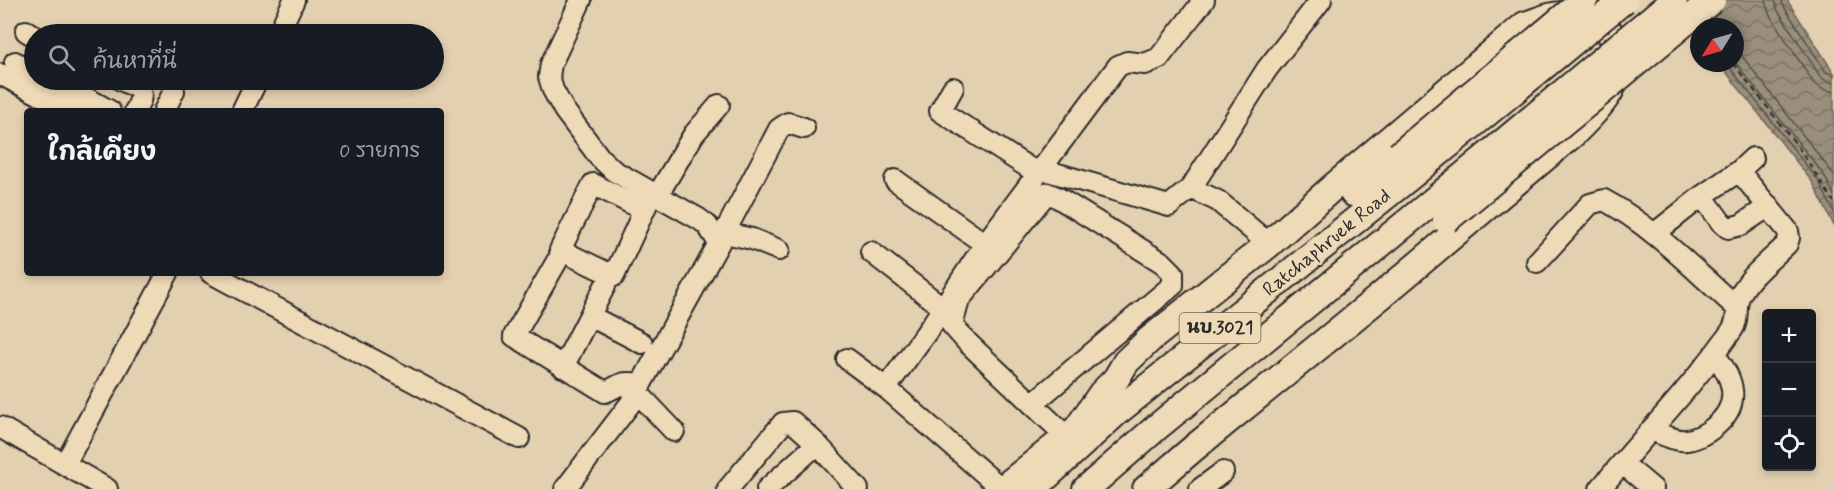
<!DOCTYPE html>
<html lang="th">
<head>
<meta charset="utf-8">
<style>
	body { margin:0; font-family:Mynerve,"Playpen Sans Thai",sans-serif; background:#242831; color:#f1f3f6 }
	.controls { position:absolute; right:18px; bottom:18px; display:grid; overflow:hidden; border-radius:6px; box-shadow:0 3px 9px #0003 }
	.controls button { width:54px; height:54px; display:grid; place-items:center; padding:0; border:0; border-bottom:2px solid #363941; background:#171b24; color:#f1f3f6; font:30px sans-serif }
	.compass { position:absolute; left:1690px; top:18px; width:54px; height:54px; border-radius:50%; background:#171b24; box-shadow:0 3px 9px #0003; rotate:233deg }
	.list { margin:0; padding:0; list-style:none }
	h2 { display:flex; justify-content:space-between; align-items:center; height:78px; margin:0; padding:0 24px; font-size:26px }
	h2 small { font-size:20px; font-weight:400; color:#9ea1a6 }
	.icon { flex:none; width:33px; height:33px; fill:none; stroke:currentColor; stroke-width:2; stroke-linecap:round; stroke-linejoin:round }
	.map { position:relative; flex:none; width:1834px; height:489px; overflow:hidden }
	.search { position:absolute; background:#171b24; box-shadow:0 3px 9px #0003; left:24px; top:24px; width:420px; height:66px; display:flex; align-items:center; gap:15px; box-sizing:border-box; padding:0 21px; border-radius:33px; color:#9ea1a6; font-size:22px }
	.panel { position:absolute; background:#171b24; box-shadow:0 3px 9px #0003; left:24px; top:108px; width:420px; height:168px; border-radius:6px }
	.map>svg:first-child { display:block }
	.water { fill:url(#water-waves); stroke:#6e665b; stroke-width:1.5 }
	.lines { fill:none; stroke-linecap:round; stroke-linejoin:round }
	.shore { stroke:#57534b; stroke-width:1.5 }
	.minor-casing { stroke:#2b2b2b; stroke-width:24 }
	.major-casing { stroke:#2b2b2b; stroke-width:30 }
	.path { stroke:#2b2b2b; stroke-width:2; stroke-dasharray:6 4.5; stroke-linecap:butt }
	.minor { stroke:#efdab8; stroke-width:20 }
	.major { stroke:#efdab8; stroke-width:26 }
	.major-bridge-casing { stroke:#2b2b2b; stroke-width:30; stroke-linecap:butt }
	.major-bridge { stroke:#efdab8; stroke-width:26 }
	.labels { text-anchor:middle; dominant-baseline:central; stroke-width:5; stroke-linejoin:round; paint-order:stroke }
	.shield { fill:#efdab8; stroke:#666055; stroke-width:1.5 }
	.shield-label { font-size:18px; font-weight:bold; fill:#2b2b2b }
	.street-label { font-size:20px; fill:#2b2b2b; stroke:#efdab8 }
</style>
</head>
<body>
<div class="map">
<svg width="1834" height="489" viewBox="0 0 1834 489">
	<defs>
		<pattern id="water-waves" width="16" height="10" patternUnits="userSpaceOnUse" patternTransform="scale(1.5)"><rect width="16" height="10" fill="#9a8e7b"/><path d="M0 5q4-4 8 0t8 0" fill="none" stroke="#7e7465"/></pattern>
	</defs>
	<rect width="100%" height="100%" fill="#e3d0b0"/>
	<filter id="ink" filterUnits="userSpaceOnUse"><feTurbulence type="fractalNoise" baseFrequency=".0167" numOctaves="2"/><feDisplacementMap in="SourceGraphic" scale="12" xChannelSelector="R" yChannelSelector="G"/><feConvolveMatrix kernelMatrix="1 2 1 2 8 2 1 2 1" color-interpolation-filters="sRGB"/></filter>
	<g filter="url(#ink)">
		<path class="water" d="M1674,0H1787L1834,73V226L1813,183L1719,63H1735V27H1699V35Z"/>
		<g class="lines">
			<path class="shore" d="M1766,0L1769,14L1813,82L1822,89L1834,92
				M1775,0L1777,9L1820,76L1826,81L1834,83
				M1782,0L1783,5L1826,72L1834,75
				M1735,47L1834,175
				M1735,62L1824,175L1834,195
				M1726,63L1818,180L1834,212"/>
			<defs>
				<path id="minor" d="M26,31L34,36
					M278,34L294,0
					M15,62L34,72
					M0,74L71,111
					M49,80L92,101L86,111
					M121,80C140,89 147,89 135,111
					M953,88L940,111L1037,173
					M92,101L110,111
					M164,111L174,91
					M242,111L257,80
					M1041,169L1169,206L1191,188L1218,201L1269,244
					M895,180L985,244
					M1191,188L1267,69L1321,0
					M657,196L694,134L719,105
					M1702,196L1721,222L1728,228L1741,225L1769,206
					M644,210L593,184L560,250L614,276L652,193
					M725,233L752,239L779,250
					M1654,234L1702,196L1739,171L1753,158
					M719,243L779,129L788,123L804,128
					M871,252L942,307
					M557,261L514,336L605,392C623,385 618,381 641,384
					M1537,262L1590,204L1604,200C1654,227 1695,271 1737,308
					M211,273L519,438
					M590,316L642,343
					M847,359L886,388
					M563,367L605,286
					M637,392L674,431
					M1032,404L1173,285V273L1163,263L1057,197L1047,193L959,300L952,325L968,343L1067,437
					M0,427L107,489
					M1651,430C1662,434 1676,442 1687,440C1696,439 1707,433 1713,428C1742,405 1735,380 1714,354
					M1622,463L1653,489
					M65,464L168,273
					M565,489L630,404L719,243L707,225L699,219L614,171L600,158L564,110L553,90L549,77L551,64L581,0
					M728,489L783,423L793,422L817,444
					M767,489L817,444L858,489
					M1002,489L886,388L931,326L985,244L1118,66L1127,62L1145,64L1159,58L1204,0
					M1200,489L1223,472
					M1600,489C1644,436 1693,386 1732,330C1740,319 1734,305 1740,295C1750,275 1771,260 1787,244L1789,238L1788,231L1739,171"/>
				<path id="major" d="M1353,193L1399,155
					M1077,429L1102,393L1116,379L1126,362L1149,340L1269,244L1332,188L1525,25C1536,22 1549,15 1561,15C1569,14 1580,15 1588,17C1620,26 1624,66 1610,91C1601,106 1587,120 1574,133L1382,295L1195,447L1146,489
					M1002,489L1077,429L1089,416
					M1033,489L1118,411L1413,174
					M1086,489L1157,427L1433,201"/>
			</defs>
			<use href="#minor" class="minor-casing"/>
			<use href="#major" class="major-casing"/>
			<path class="path" d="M1733,63L1799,148L1834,202"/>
			<use href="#minor" class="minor"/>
			<use href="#major" class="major"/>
			<defs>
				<path id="major-bridge" d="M1399,155L1584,0
					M1413,174L1624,0
					M1433,201L1674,0
					M1446,220L1712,0"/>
			</defs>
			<use href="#major-bridge" class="major-bridge-casing"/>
			<use href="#major-bridge" class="major-bridge"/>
		</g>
	</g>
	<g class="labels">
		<rect class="shield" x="1179.5" y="313" width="81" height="30" rx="4.5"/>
		<g class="shield-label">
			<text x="1220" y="328">นบ.3021</text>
		</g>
		<g class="street-label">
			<text transform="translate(1327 243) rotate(-39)">Ratchaphruek Road</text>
		</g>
	</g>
</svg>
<div class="controls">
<button>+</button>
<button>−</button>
<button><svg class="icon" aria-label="locate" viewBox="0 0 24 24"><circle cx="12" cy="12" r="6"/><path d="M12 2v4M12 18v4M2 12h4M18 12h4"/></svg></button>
</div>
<svg class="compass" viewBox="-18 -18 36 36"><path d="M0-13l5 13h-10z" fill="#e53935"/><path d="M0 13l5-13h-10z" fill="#9ea1a6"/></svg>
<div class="search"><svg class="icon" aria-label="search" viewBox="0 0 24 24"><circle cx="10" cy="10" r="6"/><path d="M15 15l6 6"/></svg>ค้นหาที่นี่</div>
<section class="panel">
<h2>ใกล้เคียง<small>0 รายการ</small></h2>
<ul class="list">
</ul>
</section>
</div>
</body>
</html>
